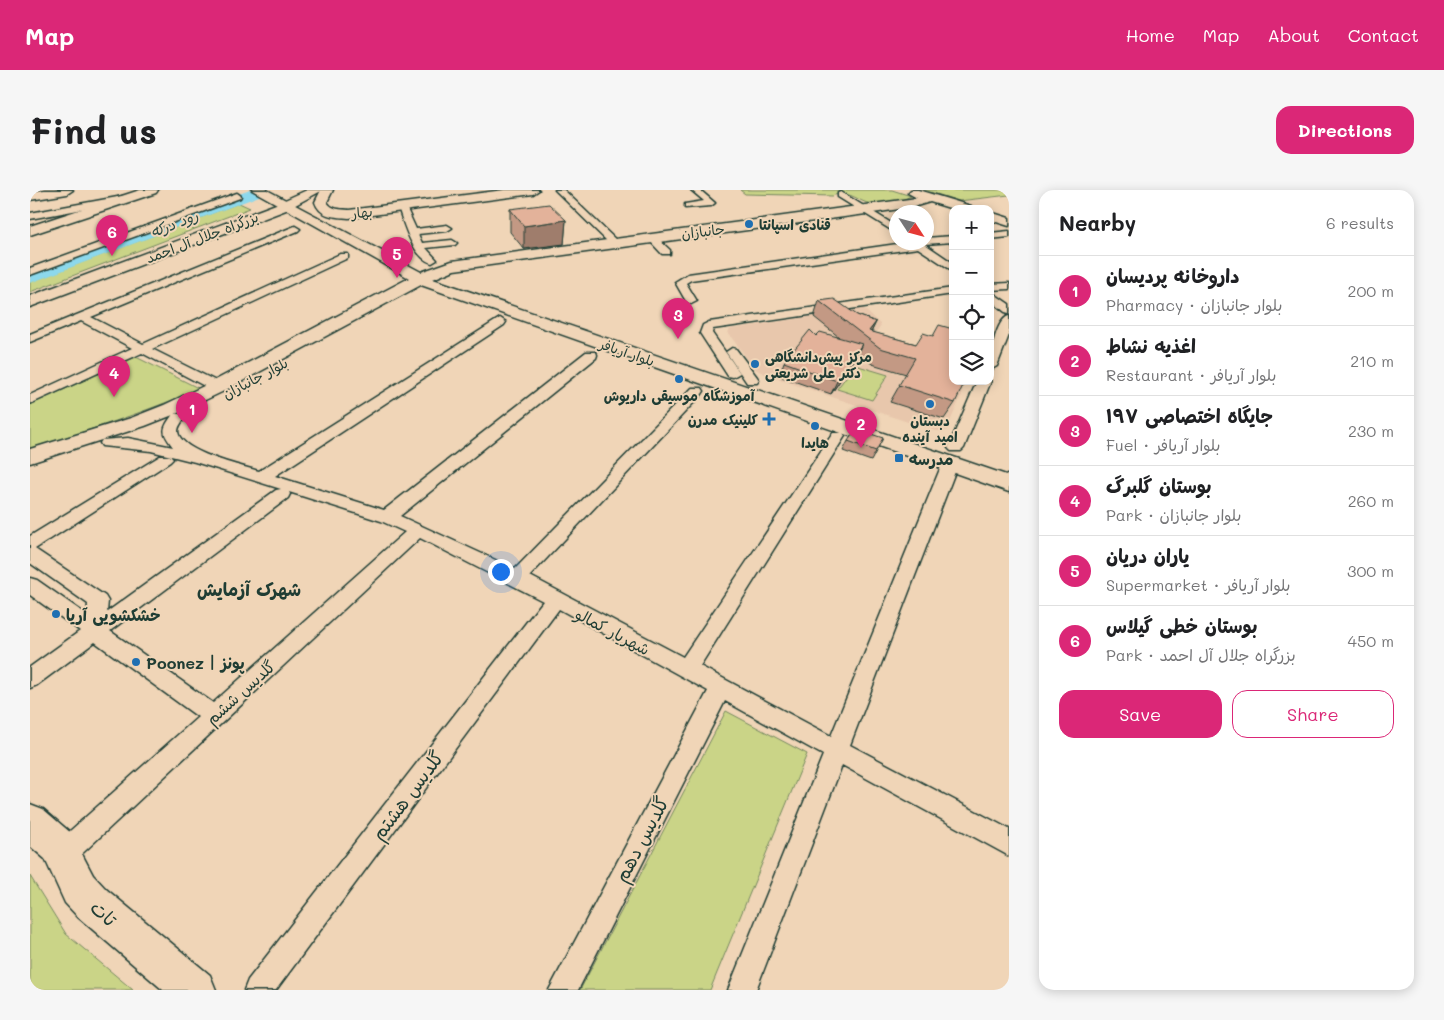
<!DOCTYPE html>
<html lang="en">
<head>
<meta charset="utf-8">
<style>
	body { margin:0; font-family:Mali,"Playpen Sans Arabic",sans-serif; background:#f6f6f6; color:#202124 }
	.controls { position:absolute; right:15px; top:15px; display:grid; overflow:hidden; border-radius:10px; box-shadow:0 2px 12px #0003 }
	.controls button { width:45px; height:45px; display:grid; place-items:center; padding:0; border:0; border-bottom:1px solid #e0e0e0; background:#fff; color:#202124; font:25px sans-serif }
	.compass { position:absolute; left:859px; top:15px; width:45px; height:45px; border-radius:50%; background:#fff; box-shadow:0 2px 12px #0003; rotate:126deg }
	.you { position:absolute; left:470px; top:381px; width:18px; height:18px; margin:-12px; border:4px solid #fff; border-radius:50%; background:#1a73e8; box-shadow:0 0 0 8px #1a73e833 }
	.badge { display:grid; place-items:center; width:32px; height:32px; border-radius:50%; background:#db2777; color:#fff; font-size:16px; font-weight:700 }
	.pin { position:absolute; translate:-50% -41px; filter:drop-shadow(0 1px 2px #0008) }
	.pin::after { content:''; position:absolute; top:26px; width:18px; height:15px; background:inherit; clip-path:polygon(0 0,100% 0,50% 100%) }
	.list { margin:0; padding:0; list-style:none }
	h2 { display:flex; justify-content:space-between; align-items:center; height:65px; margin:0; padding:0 20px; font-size:21px }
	h2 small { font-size:16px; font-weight:400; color:#757577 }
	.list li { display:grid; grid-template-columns:32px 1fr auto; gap:15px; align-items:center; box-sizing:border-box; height:70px; padding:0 20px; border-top:1px solid #e0e0e0 }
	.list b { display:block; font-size:19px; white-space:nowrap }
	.list p { margin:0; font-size:16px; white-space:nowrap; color:#757577 }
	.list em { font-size:16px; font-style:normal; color:#757577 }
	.actions { display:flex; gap:10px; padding:15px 20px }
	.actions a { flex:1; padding:11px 0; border:1px solid #db2777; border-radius:15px; text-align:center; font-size:18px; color:#db2777 }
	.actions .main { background:#db2777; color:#fff }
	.icon { flex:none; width:28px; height:28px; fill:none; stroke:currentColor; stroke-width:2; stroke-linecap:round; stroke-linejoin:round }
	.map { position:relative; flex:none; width:979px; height:800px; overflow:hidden; border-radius:15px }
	header { display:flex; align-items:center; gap:30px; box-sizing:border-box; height:70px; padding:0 25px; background:#db2777; color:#fff }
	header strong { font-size:24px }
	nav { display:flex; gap:28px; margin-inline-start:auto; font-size:18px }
	.intro { display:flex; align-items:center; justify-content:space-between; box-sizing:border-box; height:120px; padding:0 30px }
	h1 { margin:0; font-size:35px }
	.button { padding:12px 22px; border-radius:15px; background:#db2777; color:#fff; font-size:18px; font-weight:700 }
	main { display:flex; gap:30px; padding:0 30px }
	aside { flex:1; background:#fff; border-radius:15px; box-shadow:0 2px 12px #0003 }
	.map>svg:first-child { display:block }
	.built { fill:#e8c7ac }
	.green { fill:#cad487; stroke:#74885e }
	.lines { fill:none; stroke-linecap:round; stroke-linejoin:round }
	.river { fill:#8cd8ec; fill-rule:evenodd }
	.street-casing { stroke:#1f3d34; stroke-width:3 }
	.secondary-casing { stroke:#1f3d34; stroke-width:3 }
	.highway-casing { stroke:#1f3d34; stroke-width:3 }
	.street { fill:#f0d5b7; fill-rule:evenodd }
	.secondary { fill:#f0d5b7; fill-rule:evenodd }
	.highway { fill:#f0d5b7; fill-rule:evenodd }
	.wall { fill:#c39984; stroke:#1f3d34 }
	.shaded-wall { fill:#9f7d6c; stroke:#1f3d34 }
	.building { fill:#e3b29a; stroke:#1f3d34 }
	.poi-dot { fill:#1f6fb2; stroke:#f0d5b7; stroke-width:2 }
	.labels { text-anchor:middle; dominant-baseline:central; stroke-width:4; stroke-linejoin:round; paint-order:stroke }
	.far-street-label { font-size:14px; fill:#1f3d34; stroke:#f0d5b7 }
	.far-poi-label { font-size:14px; font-weight:bold; fill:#1f3d34; stroke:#f0d5b7 }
	.far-water-label { font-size:15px; font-style:italic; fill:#2a4c46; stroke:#f0d5b7 }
	.poi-label { font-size:16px; font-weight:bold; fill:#1f3d34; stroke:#f0d5b7; text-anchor:start }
	.street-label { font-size:16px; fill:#1f3d34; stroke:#f0d5b7 }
	.neighbourhood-label { font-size:18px; font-weight:bold; fill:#1f3d34; stroke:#f0d5b7 }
	.near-street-label { font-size:19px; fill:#1f3d34; stroke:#f0d5b7 }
</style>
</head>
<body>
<header>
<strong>Map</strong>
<nav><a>Home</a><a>Map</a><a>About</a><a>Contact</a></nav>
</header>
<div class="intro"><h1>Find us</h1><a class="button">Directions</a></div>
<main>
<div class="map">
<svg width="979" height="800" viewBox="0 0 979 800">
	<rect width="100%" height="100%" fill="#f0d5b7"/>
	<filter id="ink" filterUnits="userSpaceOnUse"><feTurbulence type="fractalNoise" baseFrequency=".02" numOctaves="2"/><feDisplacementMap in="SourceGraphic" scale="10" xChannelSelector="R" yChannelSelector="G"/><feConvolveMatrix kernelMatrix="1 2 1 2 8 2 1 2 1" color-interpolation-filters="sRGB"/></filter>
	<g filter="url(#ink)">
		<path class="built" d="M833,118L851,135L827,170L933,202L916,241H905L739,186L725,179L698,143L700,139Z"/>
		<path class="green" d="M710,0H862L881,6C871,11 853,16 842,14C825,11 826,2 804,5L803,6L715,4Z
			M894,0H979V5L929,11Z
			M209,13L220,18L0,102V92Z
			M106,167L170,199C114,222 58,241 0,259V215Z
			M825,175L858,185L842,210L807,199Z
			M696,521L777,564L680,800H550Z
			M0,686L36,744L103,800H0Z"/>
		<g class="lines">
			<path class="river" d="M220,0H239L237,3L0,93V82Z"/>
			<defs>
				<path id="street" d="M525,0H534L587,51V55H581Z
					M661,0H670L685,13L681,16L655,18V14L674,11Z
					M811,2L866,36V43L808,7V3Z
					M207,3L211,6L210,8L0,85V78Z
					M93,6L96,7V11L0,29V23Z
					M372,14L376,17L386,39L417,35L422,38L417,41L388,44L392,53L422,50L427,53L425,55L396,58L407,70L402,73C383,68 374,34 368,17Z
					M265,36L270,39L268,41L61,127L113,154L310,64H318V68L122,159L192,194L194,197L192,200H182L112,163L0,214V205L102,158L51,131L0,152V144Z
					M979,41V47L960,49V43Z
					M622,45L625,46L640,60V64H632L619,50L617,48Z
					M923,46V52L895,54L923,73V81L888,58L661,90L656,93L667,111L661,114L657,113L645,92L658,84L881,52H896V48Z
					M979,93V99L960,100V94Z
					M923,98V104L683,139L682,143L710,183L703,187L698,186L670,143L673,135L679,132Z
					M960,101L979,114V123L975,122L960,110Z
					M979,126V145L967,176L960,180C960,167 965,130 979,126Z
					M470,128L476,132L474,135L245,286L354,320L556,162H566L567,165L566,168L370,326L485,379L662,198H672L674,201L672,204L500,386L653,467L803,243H813L815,246L670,476L801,546L912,274L915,271H925L928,274L820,555L979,639V666L812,575L726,800H698L793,565L695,511L548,800H519L678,501L529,419L246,800H214L218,790L513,411L390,348L41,674L32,678L23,674L19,665L23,656L168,527L65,452L7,495L0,498V477L50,441L0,405V388L7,390L57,425L58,414L0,373V346L130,266H140L143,269L140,272L5,359L75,406L78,411L77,422L246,300L251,299L165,272L121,261L72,256L70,253L72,250L98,248L143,257C131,241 132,240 143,224H153L155,227C153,231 148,236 148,241C149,262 212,276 229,281ZM259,302L351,331L375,342L183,513L80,441L258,308L260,304Z
					M702,158L706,159L727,187L729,190L727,193H717L696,162Z
					M960,190L961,191L934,258L931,261H921L918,258L947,191Z"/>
				<path id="secondary" d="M14,0H43L37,4L0,10V2Z
					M110,0H128L126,3L0,45V36Z
					M222,0H237L391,82L422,71L887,8L878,3L881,0H888L941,16L942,19H923L900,12L883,17L836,24L424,80L403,89L979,286V302L391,95L194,201L148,223L115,236L0,273V259L101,228L134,215L180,193L379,88Z
					M291,0H303L297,12C302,20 311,19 319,20L474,0H509L503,4L319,28C305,27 290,27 285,12Z
					M960,22L979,28V36L960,30Z
					M0,614L13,619L41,643L63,685L76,699L180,785L186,800H133L48,727L35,713L15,669L0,656Z"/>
				<path id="highway" d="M277,0H293L256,20L0,117V106L246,14Z"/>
			</defs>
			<use href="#street" class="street-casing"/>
			<use href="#secondary" class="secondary-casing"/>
			<use href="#highway" class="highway-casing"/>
			<use href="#street" class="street"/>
			<use href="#secondary" class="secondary"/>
			<use href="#highway" class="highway"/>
		</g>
		<path class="wall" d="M480,19L536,30L534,54L494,59L480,42Z
			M789,111L846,132L841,142L886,154L925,213L914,229L860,212L876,184L842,174L828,163L826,167L801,204L749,186L754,172L786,146L809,147L784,127Z
			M853,248L841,271L813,261L818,251Z"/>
		<path class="shaded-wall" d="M536,30L534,54L494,59V36Z
			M846,132L839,147V141Z
			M832,154L826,167L801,204L807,191Z"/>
		<path class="building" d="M519,14L536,30L494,36L480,19Z
			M804,109L827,125L846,132L839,141L886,154L893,143L903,146L909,135L923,139V191H935L925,213L869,195L885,168L850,158L789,111Z
			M780,140L786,146L790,142L832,154L807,191L754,172Z
			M826,239L853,248L846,261L818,251Z"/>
	</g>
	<g class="poi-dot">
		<circle cx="719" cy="34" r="5"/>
		<circle cx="725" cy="174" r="5"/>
		<circle cx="649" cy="189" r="5"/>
		<circle cx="900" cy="214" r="5"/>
		<path d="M736.5 221.5h5v5h5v5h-5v5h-5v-5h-5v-5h5z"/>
		<circle cx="785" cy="236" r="5"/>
		<rect x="864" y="263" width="10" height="10" rx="2.5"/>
		<circle cx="26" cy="424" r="5"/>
		<circle cx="106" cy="472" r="5"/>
	</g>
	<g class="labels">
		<g class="far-street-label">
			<text transform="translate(332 22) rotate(-6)">بهار</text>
			<text transform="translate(673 41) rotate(-7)">جانبازان</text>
			<text transform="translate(172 47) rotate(-21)">بزرگراه جلال آل احمد</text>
			<text transform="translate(597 162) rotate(19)">بلوار آریافر</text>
			<text transform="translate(225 188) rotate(-28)">بلوار جانبازان</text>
		</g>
		<g class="far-poi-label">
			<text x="729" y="34" text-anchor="start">قنادی اسپانتا</text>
			<text x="735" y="166" text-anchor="start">مرکز پیش‌دانشگاهی<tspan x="735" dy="16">دکتر علی شریعتی</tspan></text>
			<text x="649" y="205">آموزشگاه موسیقی داریوش</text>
			<text x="728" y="229" text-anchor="end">کلینیک مدرن</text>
			<text x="900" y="230">دبستان<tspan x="900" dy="16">امید آینده</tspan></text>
			<text x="785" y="252">هایدا</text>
		</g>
		<g class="far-water-label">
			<text transform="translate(144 33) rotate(-21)">رود درکه</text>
		</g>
		<g class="poi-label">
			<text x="879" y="268">مدرسه</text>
			<text x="36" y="424">خشکشویی آریا</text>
			<text x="116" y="472">Poonez | پونز</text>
		</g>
		<g class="street-label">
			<text transform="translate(583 441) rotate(28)">شهریار کمالو</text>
			<text transform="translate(210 502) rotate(-42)">گلدیس ششم</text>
		</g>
		<g class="neighbourhood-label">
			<text x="219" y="399">شهرک آزمایش</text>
		</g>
		<g class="near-street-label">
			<text transform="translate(377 605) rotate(-53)">گلدیس هشتم</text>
			<text transform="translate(611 649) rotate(-62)">گلدیس دهم</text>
			<text transform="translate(74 723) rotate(42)">تات</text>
		</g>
	</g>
</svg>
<div class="controls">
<button>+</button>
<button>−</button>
<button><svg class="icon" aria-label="locate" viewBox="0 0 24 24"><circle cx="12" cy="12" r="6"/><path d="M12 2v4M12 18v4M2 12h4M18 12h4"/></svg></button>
<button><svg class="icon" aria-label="layers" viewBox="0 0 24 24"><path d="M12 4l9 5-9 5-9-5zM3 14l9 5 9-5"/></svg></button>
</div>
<svg class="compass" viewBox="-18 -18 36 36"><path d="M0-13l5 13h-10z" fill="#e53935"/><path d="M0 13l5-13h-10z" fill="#757577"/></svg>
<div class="you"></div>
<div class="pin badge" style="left:162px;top:243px">1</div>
<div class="pin badge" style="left:831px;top:258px">2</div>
<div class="pin badge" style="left:648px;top:149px">3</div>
<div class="pin badge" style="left:84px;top:207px">4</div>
<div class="pin badge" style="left:367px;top:88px">5</div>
<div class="pin badge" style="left:82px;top:66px">6</div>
</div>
<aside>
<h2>Nearby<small>6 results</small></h2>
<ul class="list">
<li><span class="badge">1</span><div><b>داروخانه پردیسان</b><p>Pharmacy · بلوار جانبازان</p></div><em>200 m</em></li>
<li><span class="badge">2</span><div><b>اغذیه نشاط</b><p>Restaurant · بلوار آریافر</p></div><em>210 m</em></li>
<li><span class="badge">3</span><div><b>جایگاه اختصاصی ۱۹۷</b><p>Fuel · بلوار آریافر</p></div><em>230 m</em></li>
<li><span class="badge">4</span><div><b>بوستان گلبرگ</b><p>Park · بلوار جانبازان</p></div><em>260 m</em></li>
<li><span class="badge">5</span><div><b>یاران دریان</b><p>Supermarket · بلوار آریافر</p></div><em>300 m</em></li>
<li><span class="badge">6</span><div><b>بوستان خطی گیلاس</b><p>Park · بزرگراه جلال آل احمد</p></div><em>450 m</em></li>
</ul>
<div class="actions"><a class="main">Save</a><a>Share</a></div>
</aside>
</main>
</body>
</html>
